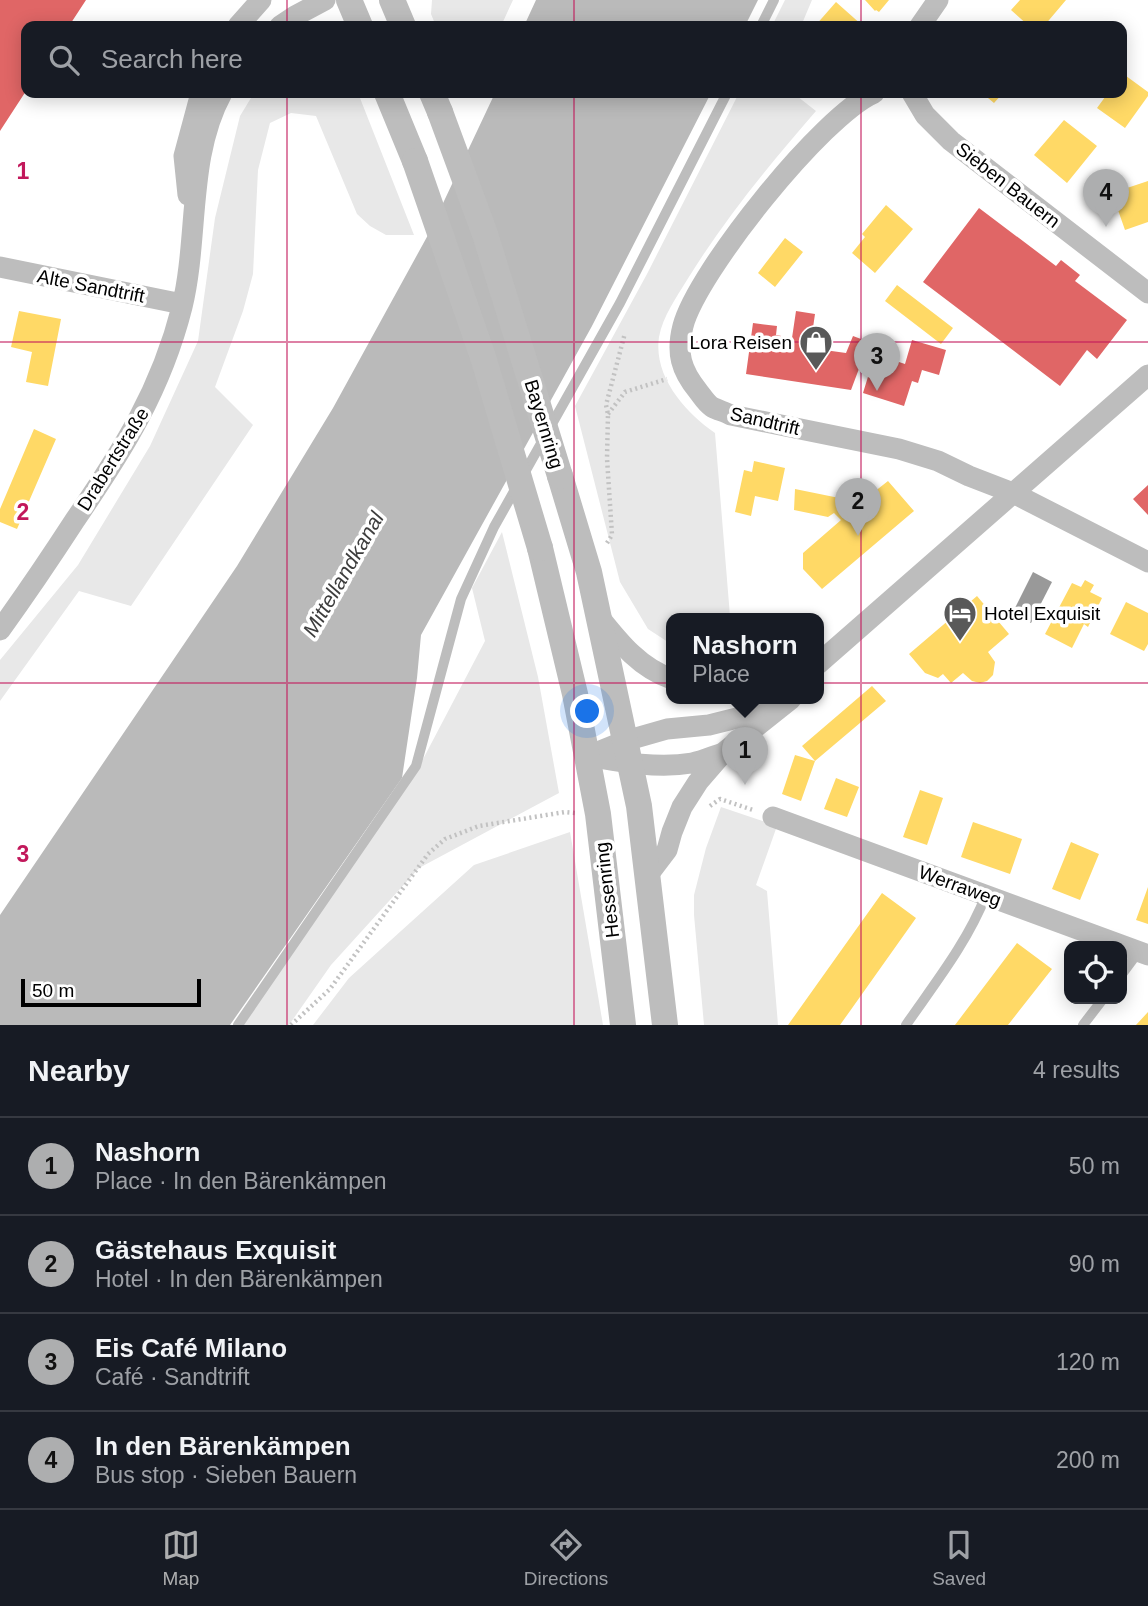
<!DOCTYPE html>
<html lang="en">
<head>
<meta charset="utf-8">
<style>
	body { margin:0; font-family:Helvetica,sans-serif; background:#20242c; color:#f1f3f6 }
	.controls { position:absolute; right:21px; bottom:21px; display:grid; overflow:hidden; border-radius:14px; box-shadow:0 4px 18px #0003 }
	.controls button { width:63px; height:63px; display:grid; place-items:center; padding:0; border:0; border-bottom:2px solid #363941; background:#171b24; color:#f1f3f6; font:35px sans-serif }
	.scale { position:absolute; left:21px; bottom:18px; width:180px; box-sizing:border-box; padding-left:7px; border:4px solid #000; border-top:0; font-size:19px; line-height:24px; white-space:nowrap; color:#000; -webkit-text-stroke:5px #fff; paint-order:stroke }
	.you { position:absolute; left:588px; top:712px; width:24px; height:24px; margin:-18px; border:5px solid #fff; border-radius:50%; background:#1a73e8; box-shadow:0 0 0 10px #1a73e833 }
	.badge { display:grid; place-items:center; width:46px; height:46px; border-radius:50%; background:#adaeaf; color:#111; font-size:23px; font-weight:700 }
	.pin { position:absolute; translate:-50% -58px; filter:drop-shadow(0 2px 4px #0008) }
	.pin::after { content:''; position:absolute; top:37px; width:24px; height:21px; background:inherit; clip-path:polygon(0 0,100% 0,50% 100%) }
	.popup { position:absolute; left:666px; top:613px; width:158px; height:91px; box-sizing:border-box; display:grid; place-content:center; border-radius:14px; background:#171b24; filter:drop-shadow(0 2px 5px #0005); font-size:23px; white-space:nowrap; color:#9ea1a6 }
	.popup b { font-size:26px; color:#f1f3f6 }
	.popup::after { content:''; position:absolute; left:50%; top:100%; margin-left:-14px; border:14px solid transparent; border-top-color:#171b24 }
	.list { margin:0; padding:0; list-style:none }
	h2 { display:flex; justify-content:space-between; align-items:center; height:91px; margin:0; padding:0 28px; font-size:30px }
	h2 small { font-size:23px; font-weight:400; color:#9ea1a6 }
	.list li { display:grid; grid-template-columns:46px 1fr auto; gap:21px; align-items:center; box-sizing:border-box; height:98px; padding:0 28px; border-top:2px solid #363941 }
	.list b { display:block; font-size:26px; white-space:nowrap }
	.list p { margin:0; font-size:23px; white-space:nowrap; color:#9ea1a6 }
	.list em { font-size:23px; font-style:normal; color:#9ea1a6 }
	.icon { flex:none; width:38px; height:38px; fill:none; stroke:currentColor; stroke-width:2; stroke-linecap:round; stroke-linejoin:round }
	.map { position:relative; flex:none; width:1148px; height:1025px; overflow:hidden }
	.search { position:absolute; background:#171b24; box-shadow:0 4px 18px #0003; left:21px; right:21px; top:21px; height:77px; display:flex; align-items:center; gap:18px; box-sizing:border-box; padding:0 24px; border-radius:14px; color:#9ea1a6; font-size:26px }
	.sheet { height:483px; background:#171b24 }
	nav { display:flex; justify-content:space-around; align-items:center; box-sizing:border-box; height:98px; border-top:2px solid #363941; background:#171b24; font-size:19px; color:#9ea1a6 }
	nav a { display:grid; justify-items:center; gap:4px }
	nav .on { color:#adaeaf }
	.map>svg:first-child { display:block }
	.green { fill:#e8e8e8 }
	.water { fill:#bababa }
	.homes { fill:#ffd966 }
	.shops { fill:#e06666 }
	.industry { fill:#999 }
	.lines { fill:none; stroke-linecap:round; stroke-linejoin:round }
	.path { stroke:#c2c2c2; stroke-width:4.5; stroke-dasharray:2 3.5; stroke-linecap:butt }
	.service { stroke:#bdbdbd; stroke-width:10 }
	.minor { stroke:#bdbdbd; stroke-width:21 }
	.tertiary { stroke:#bdbdbd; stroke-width:26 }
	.tertiary-bridge { stroke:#bdbdbd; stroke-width:26 }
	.grid { fill:none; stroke:#c2185b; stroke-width:2; stroke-opacity:0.55 }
	.labels { text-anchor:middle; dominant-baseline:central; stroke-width:7; stroke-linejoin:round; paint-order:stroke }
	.street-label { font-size:19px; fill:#000; stroke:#fff }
	.poi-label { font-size:19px; fill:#000; stroke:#fff; text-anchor:end }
	.water-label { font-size:21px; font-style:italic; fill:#3d3d3d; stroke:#fff }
	.grid-label { font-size:23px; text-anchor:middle; font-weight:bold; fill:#c2185b; stroke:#fff; stroke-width:7; stroke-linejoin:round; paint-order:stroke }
</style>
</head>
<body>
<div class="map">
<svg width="1148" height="1025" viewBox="0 0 1148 1025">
	<rect width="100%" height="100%" fill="#fff"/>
	<path class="green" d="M432,0H513L501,26H436L431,14Z
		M785,0H812L801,26H772Z
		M254,93H358L414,235H386L370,226L357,214L316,116L291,113L270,123L258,170L253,274L243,311L215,387L253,425L131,606L79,591L0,701V660L78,565L150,446L198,341L215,218L240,116Z
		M739,93H793L816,111C769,165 724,220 687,280C676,298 663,316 659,337C653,377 686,413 715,433L730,616L737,619H672L671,644L648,629L620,582L575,406L647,274Z
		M502,532L538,677L559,793L419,868L331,965L289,1025H242L421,763L485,641L472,588Z
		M721,807L777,826L756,885L767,891L778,1025H704L694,915V895L706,848Z
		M570,832L603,1025H313L349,978L474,865Z"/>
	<path class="water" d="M536,0H758L745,26H524Z
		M495,93H711L592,326L421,635L417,678L402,778L230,1025H0V915L237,566L333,408L428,235Z"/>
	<path class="homes" d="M865,0H889L879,12L876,10L875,11Z
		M1020,0H1066L1044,26H1029L1011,10Z
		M836,2L863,26H815Z
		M1122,73L1148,92V96L1125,128L1097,108L1108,93H1122Z
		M982,93H1003L994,103Z
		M1064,120L1097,146L1067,183L1034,155Z
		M1148,181V222L1125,230L1112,193Z
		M886,205L913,229L875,273L852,253L865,237L862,234Z
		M785,238L803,252L775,287L758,273Z
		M897,285L953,328L941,344L885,301Z
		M19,311L61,319L48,386L26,382L32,352L11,347Z
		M34,429L56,439L17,529L0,522V509Z
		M754,461L785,468L778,501L755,496L751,516L735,512L744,470L752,472Z
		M888,481L914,511L822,589L803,569V553L841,520L834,513L828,517L794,510L795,489L849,500L855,507Z
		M1085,580L1094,585L1090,592L1102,598L1088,627L1084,624L1072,648L1045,634L1072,583L1081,587Z
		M977,596L1009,634L988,652L995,662L993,675L987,681L980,683L972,681L963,673L951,683L943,674L938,678L925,673L909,654Z
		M1126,602L1148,613V644L1144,651L1110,634Z
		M872,686L886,701L815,761L801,801L782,794L795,755L815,761L802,746Z
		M836,778L859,787L847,817L824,809Z
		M920,790L943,798L927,845L903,837Z
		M973,822L1022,839L1010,874L961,857Z
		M1071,842L1099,854L1080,900L1052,889Z
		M1148,887V924L1136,920Z
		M882,893L916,918L850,1011L840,1025H788Z
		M1017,943L1052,969L1008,1025H955Z
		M1148,1012V1025H1136Z"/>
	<path class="shops" d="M0,0H86L69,26H26V91L0,131Z
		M979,208L1056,266L1061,260L1080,275L1075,281L1127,320L1097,359L1087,350L1060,386L923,282Z
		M796,311L815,314L810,348L846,353L853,336L869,342L851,390L746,374L753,323L777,326L776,335L792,338Z
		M912,340L946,350L939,375L922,370L918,383L912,381L904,406L863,393L875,354L905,364Z
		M1148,485V515L1133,499Z"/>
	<path class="industry" d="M1033,572L1052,582L1031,623L1012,614Z"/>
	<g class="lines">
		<path class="path" d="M608,414L625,392L667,379
			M607,543L612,535L607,458L608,414L606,405L625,333
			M710,806L720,799L753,810
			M291,1025L330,989L428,854L445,839L479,826L565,812L576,813"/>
		<path class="service" d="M761,26L774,0
			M1122,974L1139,951
			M238,1025L416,766L461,599L494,527L620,303L727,93
			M906,1025C935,983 967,943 986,895
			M1083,1025L1103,999"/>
		<path class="minor" d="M238,26L261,0
			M280,26L295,16L325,0
			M920,26L938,0
			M874,93C823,115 697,272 683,326C676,353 681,370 698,391C702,396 706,403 712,407C718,410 725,412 731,415L899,449L938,461L969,476L1013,493L1148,562
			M912,93L925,115L951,141L1148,293
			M188,195L184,156L201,93
			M0,267L182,304
			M600,618C620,643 640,668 672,679
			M0,630C26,594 51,557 75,520C123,450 161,390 182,307C199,237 187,157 222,93
			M818,664L1148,375
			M588,756L625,741L667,729L709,725L741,717L771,699
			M588,756C621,762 658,769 692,763C703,761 713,756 723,753
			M773,817L1148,955
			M648,875L667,850L672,832L682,807L698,782L723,753L791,699"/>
		<path class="tertiary" d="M349,0L360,26
			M392,0L403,26
			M387,93L415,161
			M432,93L440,112
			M560,476L589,572L639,806L665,1025
			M540,548L575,694L598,814L623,1025"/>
		<path class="tertiary-bridge" d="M440,112L485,234L560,476
			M415,161L483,357L540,548"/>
	</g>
	<path class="grid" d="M287,0V26M574,0V26M861,0V26M287,93V1025M574,93V1025M861,93V1025M0,342H1148M0,683H1148"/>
	<defs>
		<symbol id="shop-pin" viewBox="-11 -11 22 30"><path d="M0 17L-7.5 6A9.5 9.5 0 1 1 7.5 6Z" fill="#595959" stroke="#fff"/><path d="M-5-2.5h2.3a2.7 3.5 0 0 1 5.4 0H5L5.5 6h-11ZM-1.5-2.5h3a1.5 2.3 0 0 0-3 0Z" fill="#fff"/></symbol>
		<symbol id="hotel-pin" viewBox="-11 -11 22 30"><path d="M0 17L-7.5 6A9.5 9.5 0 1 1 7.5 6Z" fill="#595959" stroke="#fff"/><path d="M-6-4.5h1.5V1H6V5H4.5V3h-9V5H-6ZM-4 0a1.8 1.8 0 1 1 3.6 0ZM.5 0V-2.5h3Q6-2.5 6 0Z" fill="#fff"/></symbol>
	</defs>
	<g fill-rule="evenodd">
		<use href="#shop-pin" x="797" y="323" width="38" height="52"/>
		<use href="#hotel-pin" x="941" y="594" width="38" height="52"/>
	</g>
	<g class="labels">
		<g class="street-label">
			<text transform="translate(1008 185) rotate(38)">Sieben Bauern</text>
			<text transform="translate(91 286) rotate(11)">Alte Sandtrift</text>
			<text transform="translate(765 421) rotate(13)">Sandtrift</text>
			<text transform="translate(544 424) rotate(73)">Bayernring</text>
			<text transform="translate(113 459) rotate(-58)">Drabertstraße</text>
			<text transform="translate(960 886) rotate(20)">Werraweg</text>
			<text transform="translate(607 890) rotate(-97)">Hessenring</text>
		</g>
		<g class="poi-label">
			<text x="792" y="342">Lora Reisen</text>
			<text x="984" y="613" text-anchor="start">Hotel Exquisit</text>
		</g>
		<g class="water-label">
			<text transform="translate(343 574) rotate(-60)">Mittellandkanal</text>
		</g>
	</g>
	<g class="grid-label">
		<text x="23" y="179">1</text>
		<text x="23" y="520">2</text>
		<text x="23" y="862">3</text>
	</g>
</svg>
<div class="controls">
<button><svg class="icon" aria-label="locate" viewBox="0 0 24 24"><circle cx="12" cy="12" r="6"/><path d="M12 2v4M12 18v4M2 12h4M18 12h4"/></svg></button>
</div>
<div class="scale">50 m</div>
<div class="you"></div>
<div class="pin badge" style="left:745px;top:785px">1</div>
<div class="popup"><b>Nashorn</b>Place</div>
<div class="pin badge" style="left:858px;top:536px">2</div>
<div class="pin badge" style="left:877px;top:391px">3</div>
<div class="pin badge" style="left:1106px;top:227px">4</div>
<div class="search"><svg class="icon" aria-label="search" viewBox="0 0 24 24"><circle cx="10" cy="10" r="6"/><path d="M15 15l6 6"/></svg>Search here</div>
</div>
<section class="sheet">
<h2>Nearby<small>4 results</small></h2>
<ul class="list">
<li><span class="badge">1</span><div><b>Nashorn</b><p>Place · In den Bärenkämpen</p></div><em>50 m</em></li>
<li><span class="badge">2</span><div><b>Gästehaus Exquisit</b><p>Hotel · In den Bärenkämpen</p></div><em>90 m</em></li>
<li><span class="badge">3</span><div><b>Eis Café Milano</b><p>Café · Sandtrift</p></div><em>120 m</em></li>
<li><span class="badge">4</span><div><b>In den Bärenkämpen</b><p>Bus stop · Sieben Bauern</p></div><em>200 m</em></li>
</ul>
</section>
<nav>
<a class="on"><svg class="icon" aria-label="map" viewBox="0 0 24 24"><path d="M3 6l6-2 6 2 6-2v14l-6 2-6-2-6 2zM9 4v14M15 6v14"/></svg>Map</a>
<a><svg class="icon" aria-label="directions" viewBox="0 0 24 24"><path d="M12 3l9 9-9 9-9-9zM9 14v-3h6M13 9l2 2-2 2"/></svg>Directions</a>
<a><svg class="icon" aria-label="saved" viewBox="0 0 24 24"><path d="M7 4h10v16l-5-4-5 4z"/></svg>Saved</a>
</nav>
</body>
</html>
